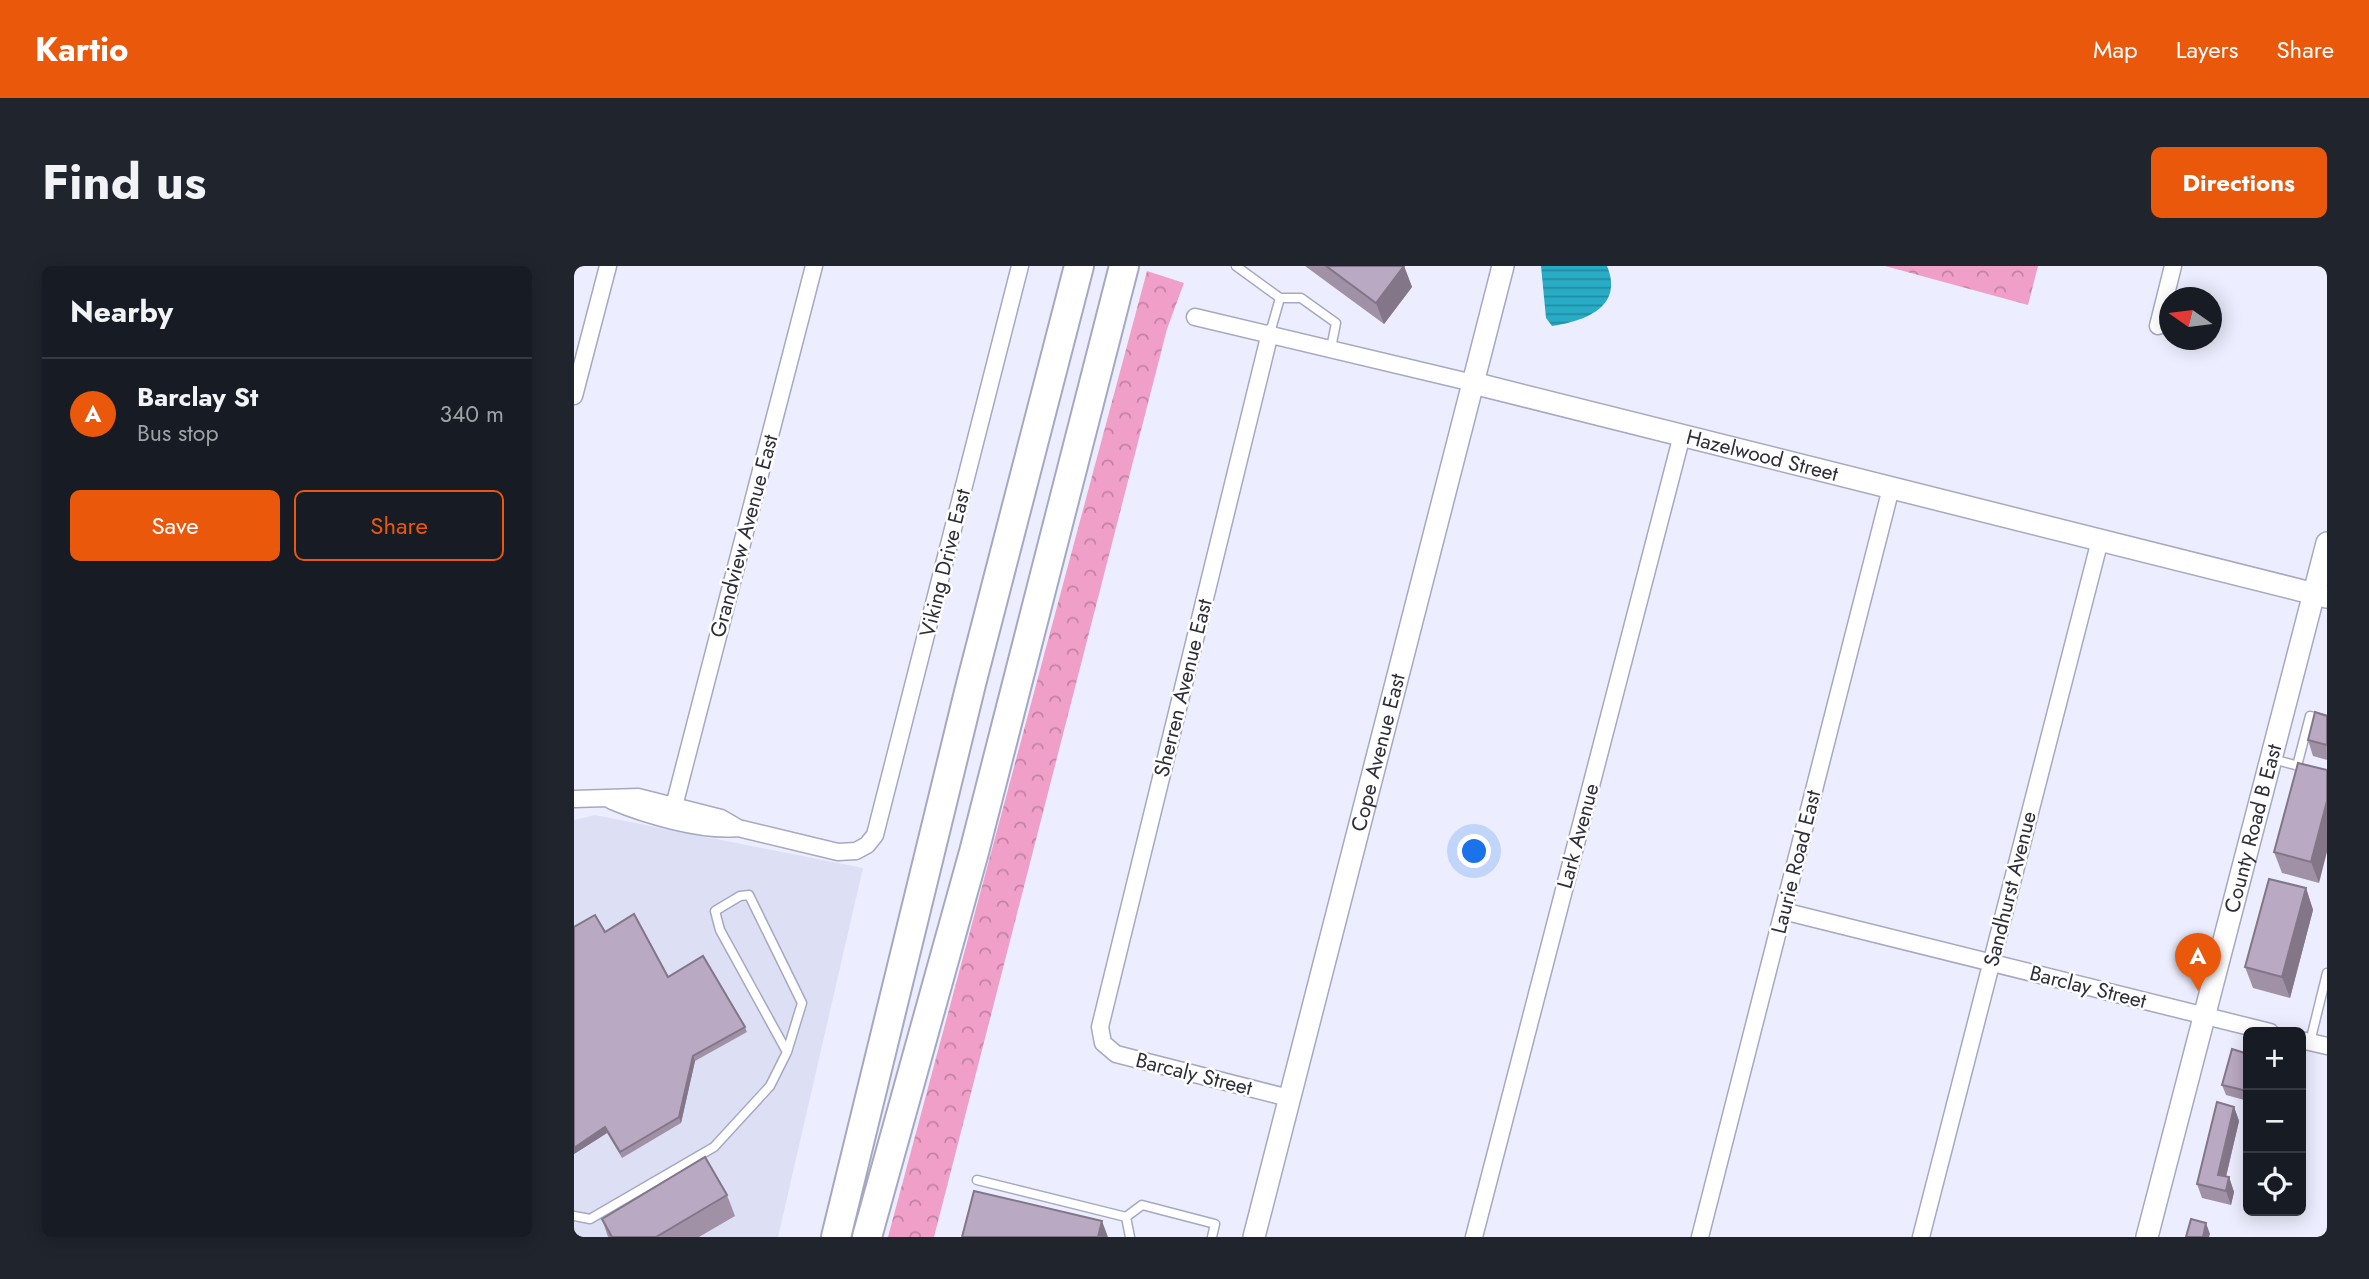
<!DOCTYPE html>
<html lang="en">
<head>
<meta charset="utf-8">
<style>
	body { margin:0; font-family:Jost,sans-serif; background:#20242c; color:#f1f3f6 }
	.controls { position:absolute; right:21px; bottom:21px; display:grid; overflow:hidden; border-radius:10px; box-shadow:0 4px 18px #0003 }
	.controls button { width:63px; height:63px; display:grid; place-items:center; padding:0; border:0; border-bottom:2px solid #363941; background:#171b24; color:#f1f3f6; font:35px sans-serif }
	.compass { position:absolute; left:1585px; top:21px; width:63px; height:63px; border-radius:50%; background:#171b24; box-shadow:0 4px 18px #0003; rotate:284deg }
	.you { position:absolute; left:901px; top:586px; width:24px; height:24px; margin:-18px; border:5px solid #fff; border-radius:50%; background:#1a73e8; box-shadow:0 0 0 10px #1a73e833 }
	.badge { display:grid; place-items:center; width:46px; height:46px; border-radius:50%; background:#ea580c; color:#fff; font-size:23px; font-weight:700 }
	.pin { position:absolute; translate:-50% -58px; filter:drop-shadow(0 2px 4px #0008) }
	.pin::after { content:''; position:absolute; top:37px; width:24px; height:21px; background:inherit; clip-path:polygon(0 0,100% 0,50% 100%) }
	.list { margin:0; padding:0; list-style:none }
	h2 { display:flex; justify-content:space-between; align-items:center; height:91px; margin:0; padding:0 28px; font-size:30px }
	h2 small { font-size:23px; font-weight:400; color:#9ea1a6 }
	.list li { display:grid; grid-template-columns:46px 1fr auto; gap:21px; align-items:center; box-sizing:border-box; height:112px; padding:0 28px; border-top:2px solid #363941 }
	.list b { display:block; font-size:26px; white-space:nowrap }
	.list p { margin:0; font-size:23px; white-space:nowrap; color:#9ea1a6 }
	.list em { font-size:23px; font-style:normal; color:#9ea1a6 }
	.actions { display:flex; gap:14px; padding:21px 28px }
	.actions a { flex:1; padding:16px 0; border:2px solid #ea580c; border-radius:10px; text-align:center; font-size:24px; color:#ea580c }
	.actions .main { background:#ea580c; color:#fff }
	.icon { flex:none; width:38px; height:38px; fill:none; stroke:currentColor; stroke-width:2; stroke-linecap:round; stroke-linejoin:round }
	.map { position:relative; flex:none; width:1753px; height:971px; overflow:hidden; border-radius:10px }
	header { display:flex; align-items:center; gap:42px; box-sizing:border-box; height:98px; padding:0 35px; background:#ea580c; color:#fff }
	header strong { font-size:33px }
	nav { display:flex; gap:38px; margin-inline-start:auto; font-size:24px }
	.intro { display:flex; align-items:center; justify-content:space-between; box-sizing:border-box; height:168px; padding:0 42px }
	h1 { margin:0; font-size:49px }
	.button { padding:18px 32px; border-radius:10px; background:#ea580c; color:#fff; font-size:24px; font-weight:700 }
	main { display:flex; gap:42px; padding:0 42px }
	aside { flex:1; background:#171b24; border-radius:10px; box-shadow:0 4px 18px #0003 }
	.map>svg:first-child { display:block }
	.built { fill:#dddff5 }
	.park { fill:url(#park-crowns) }
	.water { fill:url(#water-rules) }
	.lines { fill:none; stroke-linecap:round; stroke-linejoin:round }
	.lane-casing { stroke:#a6a8c3; stroke-width:11 }
	.street-casing { stroke:#a6a8c3; stroke-width:19 }
	.secondary-casing { stroke:#a6a8c3; stroke-width:24 }
	.highway-casing { stroke:#a6a8c3; stroke-width:32 }
	.lane { stroke:#fff; stroke-width:8 }
	.street { stroke:#fff; stroke-width:16 }
	.secondary { stroke:#fff; stroke-width:21 }
	.highway { stroke:#fff; stroke-width:28 }
	.wall { fill:#a091a7 }
	.shaded-wall { fill:#827688 }
	.building { fill:#baa9c2; stroke:#827688; stroke-width:2 }
	.labels { text-anchor:middle; dominant-baseline:central; stroke-width:5; stroke-linejoin:round; paint-order:stroke }
	.street-label { font-size:21px; fill:#2d2e39; stroke:#fff }
</style>
</head>
<body>
<header>
<strong>Kartio</strong>
<nav><a>Map</a><a>Layers</a><a>Share</a></nav>
</header>
<div class="intro"><h1>Find us</h1><a class="button">Directions</a></div>
<main>
<aside>
<h2>Nearby<small></small></h2>
<ul class="list">
<li><span class="badge">A</span><div><b>Barclay St</b><p>Bus stop</p></div><em>340 m</em></li>
</ul>
<div class="actions"><a class="main">Save</a><a>Share</a></div>
</aside>
<div class="map">
<svg width="1753" height="971" viewBox="0 0 1753 971">
	<defs>
		<pattern id="park-crowns" width="20" height="18" patternUnits="userSpaceOnUse" patternTransform="scale(1.75)"><rect width="20" height="18" fill="#f09fc8"/><path d="M2 6a3 3 0 1 1 6 0M12 15a3 3 0 1 1 6 0" fill="none" stroke="#c382a3"/></pattern>
		<pattern id="water-rules" width="6" height="5" patternUnits="userSpaceOnUse" patternTransform="scale(1.75)"><rect width="6" height="5" fill="#28acc6"/><path d="M0 2.5h6" fill="none" stroke="#238ca2"/></pattern>
	</defs>
	<rect width="100%" height="100%" fill="#eceeff"/>
	<path class="built" d="M21,549L289,602L204,971H0V554Z"/>
	<path class="park" d="M1311,0H1464L1454,39Z
		M573,5L610,17L593,63L360,971H314Z"/>
	<path class="water" d="M967,0H1033C1050,41 1011,55 978,60L972,52Z"/>
	<g class="lines">
		<defs>
			<path id="lane" d="M662,0L706,32H727L762,57L757,82
				M696,67L706,32
				M1698,493L1725,500
				M1723,500L1736,450L1753,454
				M1736,776L1753,707
				M403,914L552,951
				M0,950L16,953L140,881L196,820L213,786L228,737L175,629L166,630L141,645L146,664L213,786
				M552,951L568,939L641,958L638,971
				M552,951L556,971"/>
			<path id="street" d="M621,51L899,117
				M1584,60L1599,0
				M696,67L526,761L529,777L542,788L715,832
				M0,130L34,0
				M0,533L64,531L147,552L164,562L264,586L282,585L293,579L301,569L446,0
				M38,535C71,549 129,566 164,562
				M100,540L240,0
				M1209,645L1696,766
				M1727,774L1753,780
				M900,971L1108,169
				M1126,971L1317,222
				M1347,971L1526,274"/>
			<g id="secondary">
				<path id="s1" d="M899,117L1753,331"/>
				<path id="s2" d="M680,971L929,0"/>
				<path id="s3" d="M1573,971L1753,277"/>
			</g>
			<path id="highway" d="M262,971L397,418L505,0
				M293,971L400,586L550,0"/>
		</defs>
		<use href="#lane" class="lane-casing"/>
		<use href="#street" class="street-casing"/>
		<use href="#secondary" class="secondary-casing"/>
		<use href="#highway" class="highway-casing"/>
		<use href="#lane" class="lane"/>
		<use href="#street" class="street"/>
		<use href="#secondary" class="secondary"/>
		<use href="#highway" class="highway"/>
	</g>
	<path class="wall" d="M731,0H830L838,21L810,58Z
		M1753,450V494L1739,490L1734,474Z
		M1724,497L1745,617L1708,607L1700,586Z
		M1732,622L1739,644L1716,732L1679,722L1671,701Z
		M0,661L31,666L94,711L171,761L173,766L121,795L107,857L48,892L33,867L0,888Z
		M1674,788V835L1652,829L1648,819Z
		M1660,841L1665,855L1652,911H1655L1660,926L1657,939L1628,932L1623,918Z
		M153,929L161,950L125,971H34L28,953Z"/>
	<path class="shaded-wall" d="M830,0L838,21L810,58L802,37Z
		M1753,535V586L1745,617L1737,596Z
		M1732,622L1739,644L1716,732L1708,711Z
		M119,790L121,795L107,857L105,851Z
		M1660,841L1665,855L1649,923L1644,909Z
		M31,861L33,867L0,888V882Z
		M1655,911L1660,926L1657,939L1652,925Z
		M528,955L534,971H524Z
		M1632,957L1636,968L1635,971H1629Z"/>
	<path class="building" d="M752,0H830L802,37Z
		M1741,446L1753,450V479L1734,474Z
		M1724,497L1753,504V535L1737,596L1700,586Z
		M1695,613L1732,622L1708,711L1671,701Z
		M60,648L94,711L129,690L171,761L119,790L105,851L46,886L31,861L0,882V661L21,649L31,666Z
		M1658,783L1674,788V794L1671,806L1674,807L1673,825L1648,819Z
		M1643,836L1660,841L1644,909L1655,911L1652,925L1623,918Z
		M131,891L153,929L82,971H38L28,953Z
		M400,925L528,955L524,971H388Z
		M1617,953L1632,957L1629,971H1612Z"/>
	<g class="labels">
		<g class="street-label">
			<text stroke="none"><textPath href="#s1" startOffset="298">Hazelwood Street</textPath></text>
			<text transform="translate(170 270) rotate(-75)">Grandview Avenue East</text>
			<text transform="translate(371 297) rotate(-76)">Viking Drive East</text>
			<text transform="translate(609 422) rotate(-76)">Sherren Avenue East</text>
			<text stroke="none"><textPath href="#s2" startOffset="500">Cope Avenue East</textPath></text>
			<text stroke="none"><textPath href="#s3" startOffset="422">County Road B East</textPath></text>
			<text transform="translate(1004 570) rotate(-75)">Lark Avenue</text>
			<text transform="translate(1222 596) rotate(-76)">Laurie Road East</text>
			<text transform="translate(1436 623) rotate(-76)">Sandhurst Avenue</text>
			<text transform="translate(1514 721) rotate(14)">Barclay Street</text>
			<text transform="translate(620 808) rotate(14)">Barcaly Street</text>
		</g>
	</g>
</svg>
<div class="controls">
<button>+</button>
<button>−</button>
<button><svg class="icon" aria-label="locate" viewBox="0 0 24 24"><circle cx="12" cy="12" r="6"/><path d="M12 2v4M12 18v4M2 12h4M18 12h4"/></svg></button>
</div>
<svg class="compass" viewBox="-18 -18 36 36"><path d="M0-13l5 13h-10z" fill="#e53935"/><path d="M0 13l5-13h-10z" fill="#9ea1a6"/></svg>
<div class="you"></div>
<div class="pin badge" style="left:1624px;top:725px">A</div>
</div>
</main>
</body>
</html>
